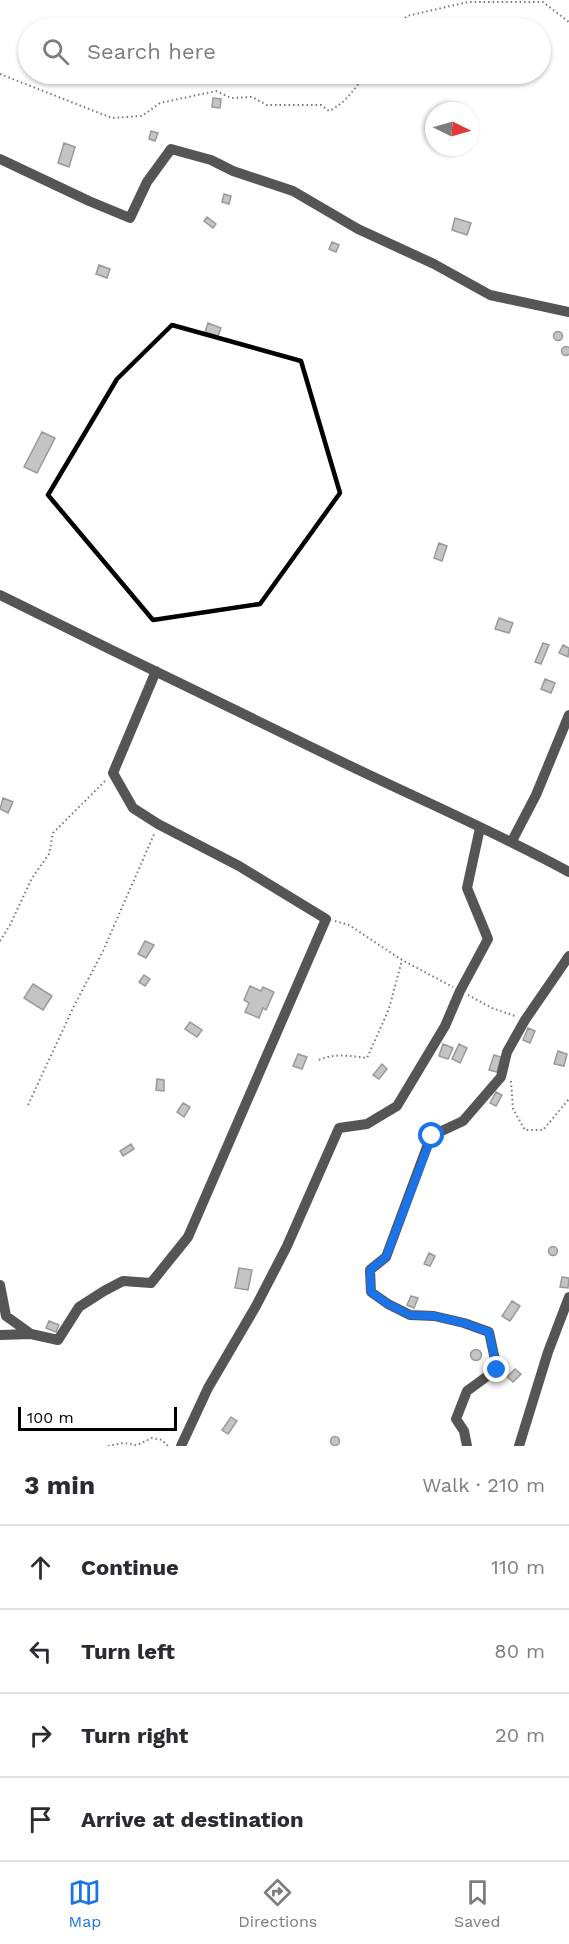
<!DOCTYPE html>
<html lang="en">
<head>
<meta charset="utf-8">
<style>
	body { margin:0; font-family:"Work Sans",sans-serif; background:#f7f7f7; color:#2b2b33 }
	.compass { position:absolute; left:425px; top:102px; width:54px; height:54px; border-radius:50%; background:#fff; box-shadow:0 2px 4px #0004; rotate:95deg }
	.scale { position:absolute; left:18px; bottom:15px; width:159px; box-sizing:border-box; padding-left:6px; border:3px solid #000; border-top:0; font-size:16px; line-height:21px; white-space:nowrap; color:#000; -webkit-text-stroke:4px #fff; paint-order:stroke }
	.stop { position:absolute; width:18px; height:18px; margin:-14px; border:4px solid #1a73e8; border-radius:50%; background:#fff }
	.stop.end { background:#1a73e8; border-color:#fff; box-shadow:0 2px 6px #0008 }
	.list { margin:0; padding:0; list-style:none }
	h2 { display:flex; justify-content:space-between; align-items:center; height:78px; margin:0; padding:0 24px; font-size:26px }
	h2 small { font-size:20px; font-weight:400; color:#7c7c81 }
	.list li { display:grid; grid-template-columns:39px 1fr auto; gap:18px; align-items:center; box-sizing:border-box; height:84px; padding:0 24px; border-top:2px solid #e1e1e2 }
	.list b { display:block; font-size:22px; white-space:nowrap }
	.list em { font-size:20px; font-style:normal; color:#7c7c81 }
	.icon { flex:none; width:33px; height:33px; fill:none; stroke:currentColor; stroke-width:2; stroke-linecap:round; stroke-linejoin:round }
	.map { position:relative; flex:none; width:569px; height:1446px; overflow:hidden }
	.search { position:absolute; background:#fff; box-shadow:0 2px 4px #0004; left:18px; right:18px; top:18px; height:66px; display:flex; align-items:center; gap:15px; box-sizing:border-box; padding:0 21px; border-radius:33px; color:#7c7c81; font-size:22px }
	.sheet { height:414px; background:#fff }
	nav { display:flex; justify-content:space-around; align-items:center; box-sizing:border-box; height:84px; border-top:2px solid #e1e1e2; background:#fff; font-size:16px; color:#7c7c81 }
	nav a { display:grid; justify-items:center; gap:3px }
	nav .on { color:#1a73e8 }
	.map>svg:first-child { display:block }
	.building { fill:#c4c4c4; stroke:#999; stroke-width:1.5 }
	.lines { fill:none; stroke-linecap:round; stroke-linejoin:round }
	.path { stroke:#777; stroke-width:2; stroke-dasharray:1.5 3; stroke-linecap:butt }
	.street { stroke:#555; stroke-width:10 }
	.route { stroke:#1a73e8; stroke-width:8 }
	.marked { fill:none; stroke:#000; stroke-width:4.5; stroke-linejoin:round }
</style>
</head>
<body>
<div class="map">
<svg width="569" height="1446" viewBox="0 0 569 1446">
	<rect width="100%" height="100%" fill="#fff"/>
	<path class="building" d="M156,20L172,28H151Z
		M213,98L221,99L220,108L212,107Z
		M151,131L158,133L155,141L149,139Z
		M64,143L75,147L69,167L58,163Z
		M224,194L231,196L229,204L222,202Z
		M207,217L216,224L213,228L204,221Z
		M455,218L471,223L467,235L452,230Z
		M332,242L339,245L336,252L329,249Z
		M99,265L110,269L107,278L96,274Z
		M208,323L221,328L218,336L205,332Z
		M553.5 336a4.5 4.5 0 1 1 9 0a4.5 4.5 0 1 1-9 0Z
		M561.5 351a4.5 4.5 0 1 1 9 0a4.5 4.5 0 1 1-9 0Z
		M42,432L55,438L37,473L24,467Z
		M439,543L447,546L442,561L434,558Z
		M499,618L513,623L509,633L495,629Z
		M543,643L549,645L541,664L535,662Z
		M563,645L569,648L568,657L559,653Z
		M545,679L555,683L551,693L541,689Z
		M3,798L13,802L8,813L0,809Z
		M145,941L154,945L146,958L138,954Z
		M144,975L150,979L145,986L139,982Z
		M33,984L52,996L43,1010L24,998Z
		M250,986L261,991L263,987L274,992L266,1010L263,1008L259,1018L245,1012L249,1003L244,1000Z
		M190,1022L202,1030L197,1037L185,1029Z
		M528,1028L535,1031L530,1043L523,1040Z
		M443,1044L453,1048L448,1059L439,1056Z
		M459,1044L467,1048L460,1063L452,1059Z
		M558,1051L567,1054L564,1066L554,1064Z
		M298,1054L307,1057L302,1069L293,1066Z
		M494,1055L501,1057L497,1072L489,1070Z
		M382,1064L387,1069L379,1079L373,1075Z
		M157,1079L164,1080V1091L156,1090Z
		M496,1092L502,1095L496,1106L490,1103Z
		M183,1103L190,1107L184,1117L177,1112Z
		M131,1144L134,1149L123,1156L120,1151Z
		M548.5 1251a4.5 4.5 0 1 1 9 0a4.5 4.5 0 1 1-9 0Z
		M429,1253L435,1256L430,1266L424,1264Z
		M239,1268L252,1270L248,1290L235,1288Z
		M562,1277L569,1278L568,1288L560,1287Z
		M411,1296L418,1298L414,1308L407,1305Z
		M512,1301L520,1306L510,1321L502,1316Z
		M49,1321L59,1325L56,1332L46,1328Z
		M470.5 1355a5.5 5.5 0 1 1 11 0a5.5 5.5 0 1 1-11 0Z
		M515,1369L521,1374L513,1382L507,1377Z
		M231,1417L237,1421L228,1434L222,1430Z
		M330.5 1441a4.5 4.5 0 1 1 9 0a4.5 4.5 0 1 1-9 0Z"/>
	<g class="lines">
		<path class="path" d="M396,28L407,16L468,2H543L569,22
			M0,74L112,118L142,116L160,103L216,91L231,98L252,97L267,105H321L329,111C346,103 355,88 366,74
			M335,921L349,925L402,960L453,987
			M0,941L10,925L32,878L49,854L53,833L105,781
			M468,995L492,1008L515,1016
			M319,1060C334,1053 352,1056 367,1058L389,1009L402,960
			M511,1081L513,1109L525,1130H543L569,1099
			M28,1105L74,1006L103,951L155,832
			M108,1446L123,1443L137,1445L152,1438L162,1440L168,1446"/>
		<path class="street" d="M0,159L89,201L130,218L147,182L171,149L211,160L233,171L293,191L358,229L434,264L490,295L569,312
			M0,595C113,651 226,706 340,761C416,798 494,831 569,872
			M512,841L536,795L569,715
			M0,1285L6,1316L31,1334L58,1340L79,1307L104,1291L123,1281L151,1283L188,1237L326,919L239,866L158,824L133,808L113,773L156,671
			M0,1335L31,1334
			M181,1446L208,1388L256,1306L287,1246L339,1128L367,1124L397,1106L445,1026L460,991L488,939L467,888L480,828
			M467,1446L464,1431L456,1419L467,1391L497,1369L489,1332L464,1323L434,1316L410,1315L388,1304L371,1292L370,1270L386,1257L431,1136L463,1121L501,1077L507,1052L525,1020L569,956
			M519,1446L548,1352L569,1297"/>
	</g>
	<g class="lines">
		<path class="route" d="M432,1136L386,1257L370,1270L371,1292L388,1304L410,1315L434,1316L464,1323L489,1332L497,1370"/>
	</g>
	<path class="marked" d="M172,325L301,361L340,493L260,604L153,620L48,495L117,379Z"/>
</svg>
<svg class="compass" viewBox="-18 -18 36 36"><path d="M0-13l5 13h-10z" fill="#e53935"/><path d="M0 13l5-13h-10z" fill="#7c7c81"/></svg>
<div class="scale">100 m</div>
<div class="stop" style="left:432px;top:1136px"></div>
<div class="stop end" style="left:497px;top:1370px"></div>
<div class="search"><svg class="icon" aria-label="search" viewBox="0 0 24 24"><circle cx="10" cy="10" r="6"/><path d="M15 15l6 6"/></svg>Search here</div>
</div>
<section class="sheet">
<h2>3 min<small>Walk · 210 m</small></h2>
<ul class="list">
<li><svg class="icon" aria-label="ahead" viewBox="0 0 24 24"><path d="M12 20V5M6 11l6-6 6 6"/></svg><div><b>Continue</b></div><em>110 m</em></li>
<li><svg class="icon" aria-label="left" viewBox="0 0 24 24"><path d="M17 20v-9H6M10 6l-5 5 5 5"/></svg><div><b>Turn left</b></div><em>80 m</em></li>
<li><svg class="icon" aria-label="right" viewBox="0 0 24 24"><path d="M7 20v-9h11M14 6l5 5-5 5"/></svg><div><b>Turn right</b></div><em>20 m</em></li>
<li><svg class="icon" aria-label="arrive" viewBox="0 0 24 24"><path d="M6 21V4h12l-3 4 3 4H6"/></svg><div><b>Arrive at destination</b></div></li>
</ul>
</section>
<nav>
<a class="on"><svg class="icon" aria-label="map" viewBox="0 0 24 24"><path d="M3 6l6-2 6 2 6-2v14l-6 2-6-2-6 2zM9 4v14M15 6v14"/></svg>Map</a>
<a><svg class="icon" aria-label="directions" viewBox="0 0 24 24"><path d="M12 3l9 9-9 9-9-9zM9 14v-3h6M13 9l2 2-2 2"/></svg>Directions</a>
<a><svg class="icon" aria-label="saved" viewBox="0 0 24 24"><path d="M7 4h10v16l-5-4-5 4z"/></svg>Saved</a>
</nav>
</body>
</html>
